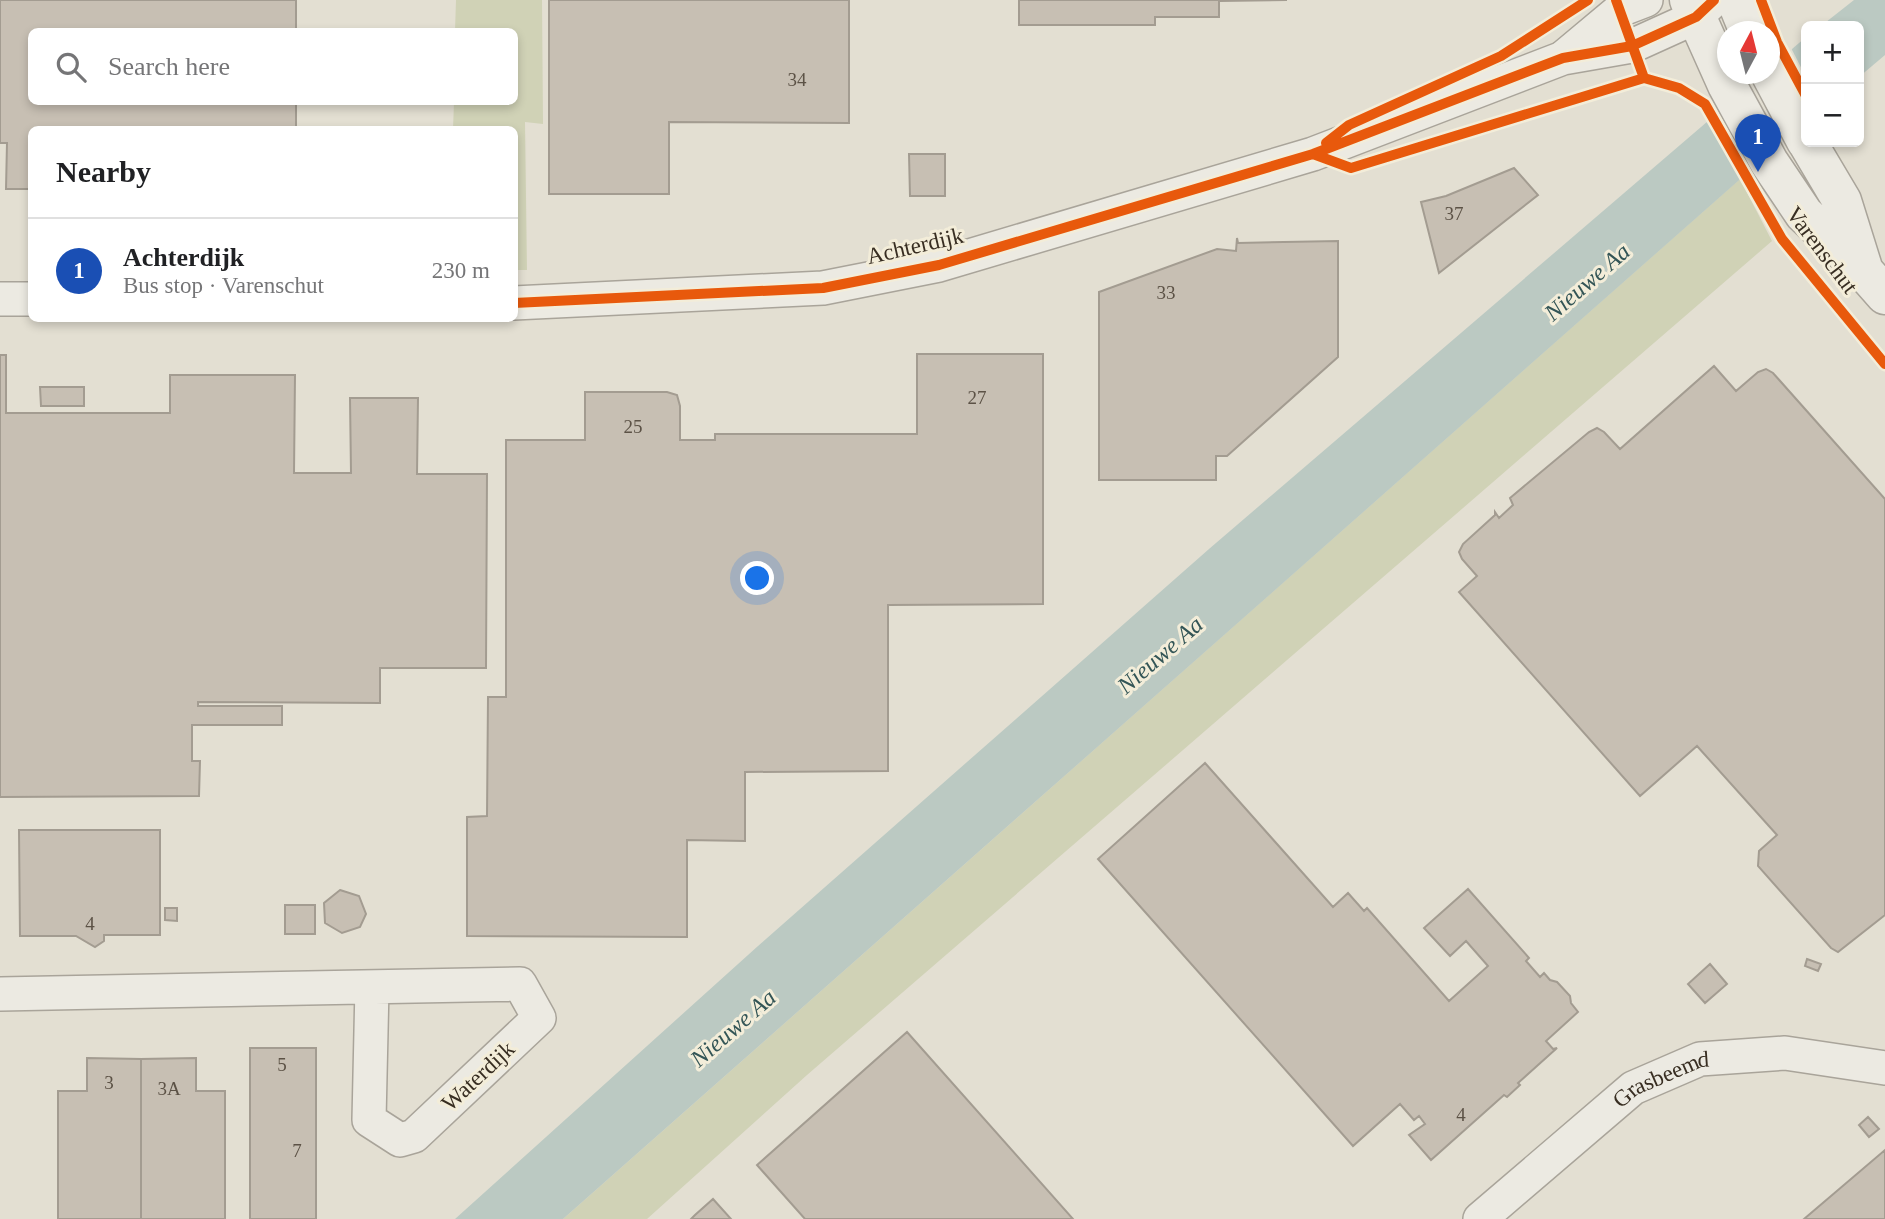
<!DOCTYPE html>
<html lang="en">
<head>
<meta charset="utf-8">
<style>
	body { margin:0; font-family:Georgia,serif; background:#f6f6f6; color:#202124 }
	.controls { position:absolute; right:21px; top:21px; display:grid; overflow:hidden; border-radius:10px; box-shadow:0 4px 10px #0003 }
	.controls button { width:63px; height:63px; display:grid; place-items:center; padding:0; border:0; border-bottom:2px solid #e0e0e0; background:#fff; color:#202124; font:35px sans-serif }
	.compass { position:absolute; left:1717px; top:21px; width:63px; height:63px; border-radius:50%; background:#fff; box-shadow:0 4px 10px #0003; rotate:7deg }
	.you { position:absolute; left:758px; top:579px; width:24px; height:24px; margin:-18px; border:5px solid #fff; border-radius:50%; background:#1a73e8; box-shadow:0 0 0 10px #1a73e833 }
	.badge { display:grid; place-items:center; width:46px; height:46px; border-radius:50%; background:#b45309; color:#fff; font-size:23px; font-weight:700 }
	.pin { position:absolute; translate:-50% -58px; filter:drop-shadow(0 2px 4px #0008) }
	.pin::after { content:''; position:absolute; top:37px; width:24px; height:21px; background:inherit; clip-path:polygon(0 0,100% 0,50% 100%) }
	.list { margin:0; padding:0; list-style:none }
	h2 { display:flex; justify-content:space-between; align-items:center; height:91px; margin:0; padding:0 28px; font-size:30px }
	h2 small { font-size:23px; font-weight:400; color:#757577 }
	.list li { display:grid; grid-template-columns:46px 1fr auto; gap:21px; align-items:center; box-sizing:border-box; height:105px; padding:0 28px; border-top:2px solid #e0e0e0 }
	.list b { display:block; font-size:26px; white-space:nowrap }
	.list p { margin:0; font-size:23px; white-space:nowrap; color:#757577 }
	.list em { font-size:23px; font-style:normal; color:#757577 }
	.icon { flex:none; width:38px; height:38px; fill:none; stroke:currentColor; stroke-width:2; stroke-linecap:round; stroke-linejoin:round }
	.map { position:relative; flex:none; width:1885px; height:1219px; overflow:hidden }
	.search { position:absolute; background:#fff; box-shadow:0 4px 10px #0003; left:28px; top:28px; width:490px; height:77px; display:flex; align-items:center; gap:18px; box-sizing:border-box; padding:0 24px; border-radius:10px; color:#757577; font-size:26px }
	.panel { position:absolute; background:#fff; box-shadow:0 4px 10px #0003; left:28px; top:126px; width:490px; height:196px; border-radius:10px }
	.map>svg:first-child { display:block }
	.green { fill:#d0d2b6 }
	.water { fill:#bbc9c2 }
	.pier { fill:#e3dfd2 }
	.building { fill:#c7bfb3; stroke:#a39c91; stroke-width:2 }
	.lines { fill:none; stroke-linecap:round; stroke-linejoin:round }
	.minor-casing { stroke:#a9a49a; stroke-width:36 }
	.tertiary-casing { stroke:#a9a49a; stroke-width:41 }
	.minor { stroke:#eceae2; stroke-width:33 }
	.tertiary { stroke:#eceae2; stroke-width:38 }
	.cycleway-casing { stroke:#f3edd9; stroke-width:15 }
	.cycleway { stroke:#e8590c; stroke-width:10 }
	.labels { text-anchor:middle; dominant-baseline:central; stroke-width:6; stroke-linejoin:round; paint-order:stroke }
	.number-label { font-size:19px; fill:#5c5246 }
	.street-label { font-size:23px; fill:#382e22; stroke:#f3edd9 }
	.water-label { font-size:24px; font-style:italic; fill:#335556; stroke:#f3edd9 }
</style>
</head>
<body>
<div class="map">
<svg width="1885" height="1219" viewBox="0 0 1885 1219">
	<rect width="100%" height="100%" fill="#e3dfd2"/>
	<path class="green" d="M456,0H542L543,124L525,122L527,270H515L514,130L453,129L454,102H514V32L455,31Z
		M1740,179L1772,241L807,1075L647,1219H563Z"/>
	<path class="water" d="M1854,0H1885V55L1859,77V26H1821Z
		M1806,37V121L563,1219H455L758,946L1209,549Z"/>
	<path class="pier" d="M1790,46L1806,77V126L1743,182L1708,118Z"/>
	<path class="building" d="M0,0H296V32H32V102H296V130H32V189H6L7,143H0Z
		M549,0H849V123L669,122V194H549Z
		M1019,0H1287L1219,1V17H1155V25H1019Z
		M909,154H945V196H910Z
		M1514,168L1538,195L1439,273L1421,202L1446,196Z
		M1237,238L1238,243L1338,241V357L1227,456H1216V480H1099V292L1217,249L1236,251Z
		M917,354H1043V604L888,605V771L745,772V841L687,840V937L467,936V817L487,816L488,697H506V440H585V392H667L677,395L680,406V440H715V434H917Z
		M0,355H6V413H170V375H295L294,473H351L350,398H418L417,474H487L486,668H380V703L198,702V706H282V725H192V761H200L199,796L0,797Z
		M1714,366L1736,391L1758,372L1766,369L1773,373L1885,499V915L1838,952L1831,948L1758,866L1759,851L1777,835L1697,746L1640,796L1459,592L1477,576L1462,559L1459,552L1463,544L1495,515V512L1499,518L1513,505L1510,498L1589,432L1597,428L1604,432L1620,449Z
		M40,387H84V406H41Z
		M1205,763L1333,907L1348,893L1364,911L1367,908L1449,1001L1488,966L1466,941L1450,956L1424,928L1468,889L1529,958L1526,961L1540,977L1544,973L1550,980L1557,982L1570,996L1571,1003L1578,1012L1546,1041L1553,1049L1557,1048L1518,1083L1520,1085L1507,1097L1504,1095L1431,1160L1409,1135L1425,1124L1419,1116L1414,1120L1400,1104L1353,1146L1098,859Z
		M19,830H160V935H104V941L95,947L76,936H20Z
		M340,890L359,896L366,914L360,927L342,933L325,923L324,903Z
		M285,905H315V934H285Z
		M165,908H177V921L165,920Z
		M1807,959L1821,964L1818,971L1805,966Z
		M1710,964L1727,984L1705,1003L1688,984Z
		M907,1032L1073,1219H805L757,1165Z
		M250,1048H316V1219H250Z
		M87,1058L141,1059V1219H58V1091H87Z
		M196,1058V1091H225V1219H141V1059Z
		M1868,1117L1879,1129L1869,1137L1859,1125Z
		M1885,1150V1219H1804Z
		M713,1199L731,1219H691L695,1215Z"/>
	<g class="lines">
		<defs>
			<g id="minor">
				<path d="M1565,56L1620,10L1646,0"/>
				<path d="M0,299H32"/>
				<path d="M514,303L823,288L939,265L1313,154L1563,58L1632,46L1696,17L1714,0"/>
				<path d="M0,994L520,984L539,1018L414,1136L400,1140L369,1120L372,987"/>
				<path id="s1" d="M1480,1219L1633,1088L1700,1059L1785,1053L1885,1068"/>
			</g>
			<path id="tertiary" d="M1689,0L1727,85L1769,162L1804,214L1863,270L1885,295
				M1736,0L1749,32
				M1770,73L1806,141
				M1807,142L1842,201L1863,268"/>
		</defs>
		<use href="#minor" class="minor-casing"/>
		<use href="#tertiary" class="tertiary-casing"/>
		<use href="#minor" class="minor"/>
		<use href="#tertiary" class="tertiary"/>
		<defs>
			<path id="cycleway" d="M1616,0L1644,78L1679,88L1705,104L1782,239L1885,364
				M1761,0L1777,42L1806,96
				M1326,143L1349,125L1501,56L1588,0
				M1313,154L1351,168L1644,78
				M514,303L823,288L939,265L1313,154L1563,58L1632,46L1696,17L1714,0"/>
		</defs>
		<use href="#cycleway" class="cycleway-casing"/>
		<use href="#cycleway" class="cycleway"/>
	</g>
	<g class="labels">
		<g class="number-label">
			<text x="797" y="79">34</text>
			<text x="1454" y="213">37</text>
			<text x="1166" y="292">33</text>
			<text x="977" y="397">27</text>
			<text x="633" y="426">25</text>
			<text x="90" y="923">4</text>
			<text x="282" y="1064">5</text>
			<text x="109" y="1082">3</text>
			<text x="169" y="1088">3A</text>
			<text x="1461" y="1114">4</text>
			<text x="297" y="1150">7</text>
		</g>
		<g class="street-label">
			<text transform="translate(915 246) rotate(-13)">Achterdijk</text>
			<text transform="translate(1822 250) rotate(53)">Varenschut</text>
			<text transform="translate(478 1076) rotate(-43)">Waterdijk</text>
			<text stroke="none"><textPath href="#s1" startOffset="231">Grasbeemd</textPath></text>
		</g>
		<g class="water-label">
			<text transform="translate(1587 282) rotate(-41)">Nieuwe Aa</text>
			<text transform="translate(1160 655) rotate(-41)">Nieuwe Aa</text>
			<text transform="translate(733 1028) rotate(-41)">Nieuwe Aa</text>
		</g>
	</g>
</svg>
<div class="controls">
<button>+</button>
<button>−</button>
</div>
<svg class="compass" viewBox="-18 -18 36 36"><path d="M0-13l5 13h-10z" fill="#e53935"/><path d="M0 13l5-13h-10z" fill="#757577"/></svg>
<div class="you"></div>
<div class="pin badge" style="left:1758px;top:172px;background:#1a4fb4">1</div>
<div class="search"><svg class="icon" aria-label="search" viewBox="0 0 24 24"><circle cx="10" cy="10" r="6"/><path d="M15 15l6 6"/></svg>Search here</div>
<section class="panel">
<h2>Nearby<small></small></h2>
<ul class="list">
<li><span class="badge" style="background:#1a4fb4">1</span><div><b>Achterdijk</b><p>Bus stop · Varenschut</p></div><em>230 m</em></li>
</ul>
</section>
</div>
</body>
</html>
